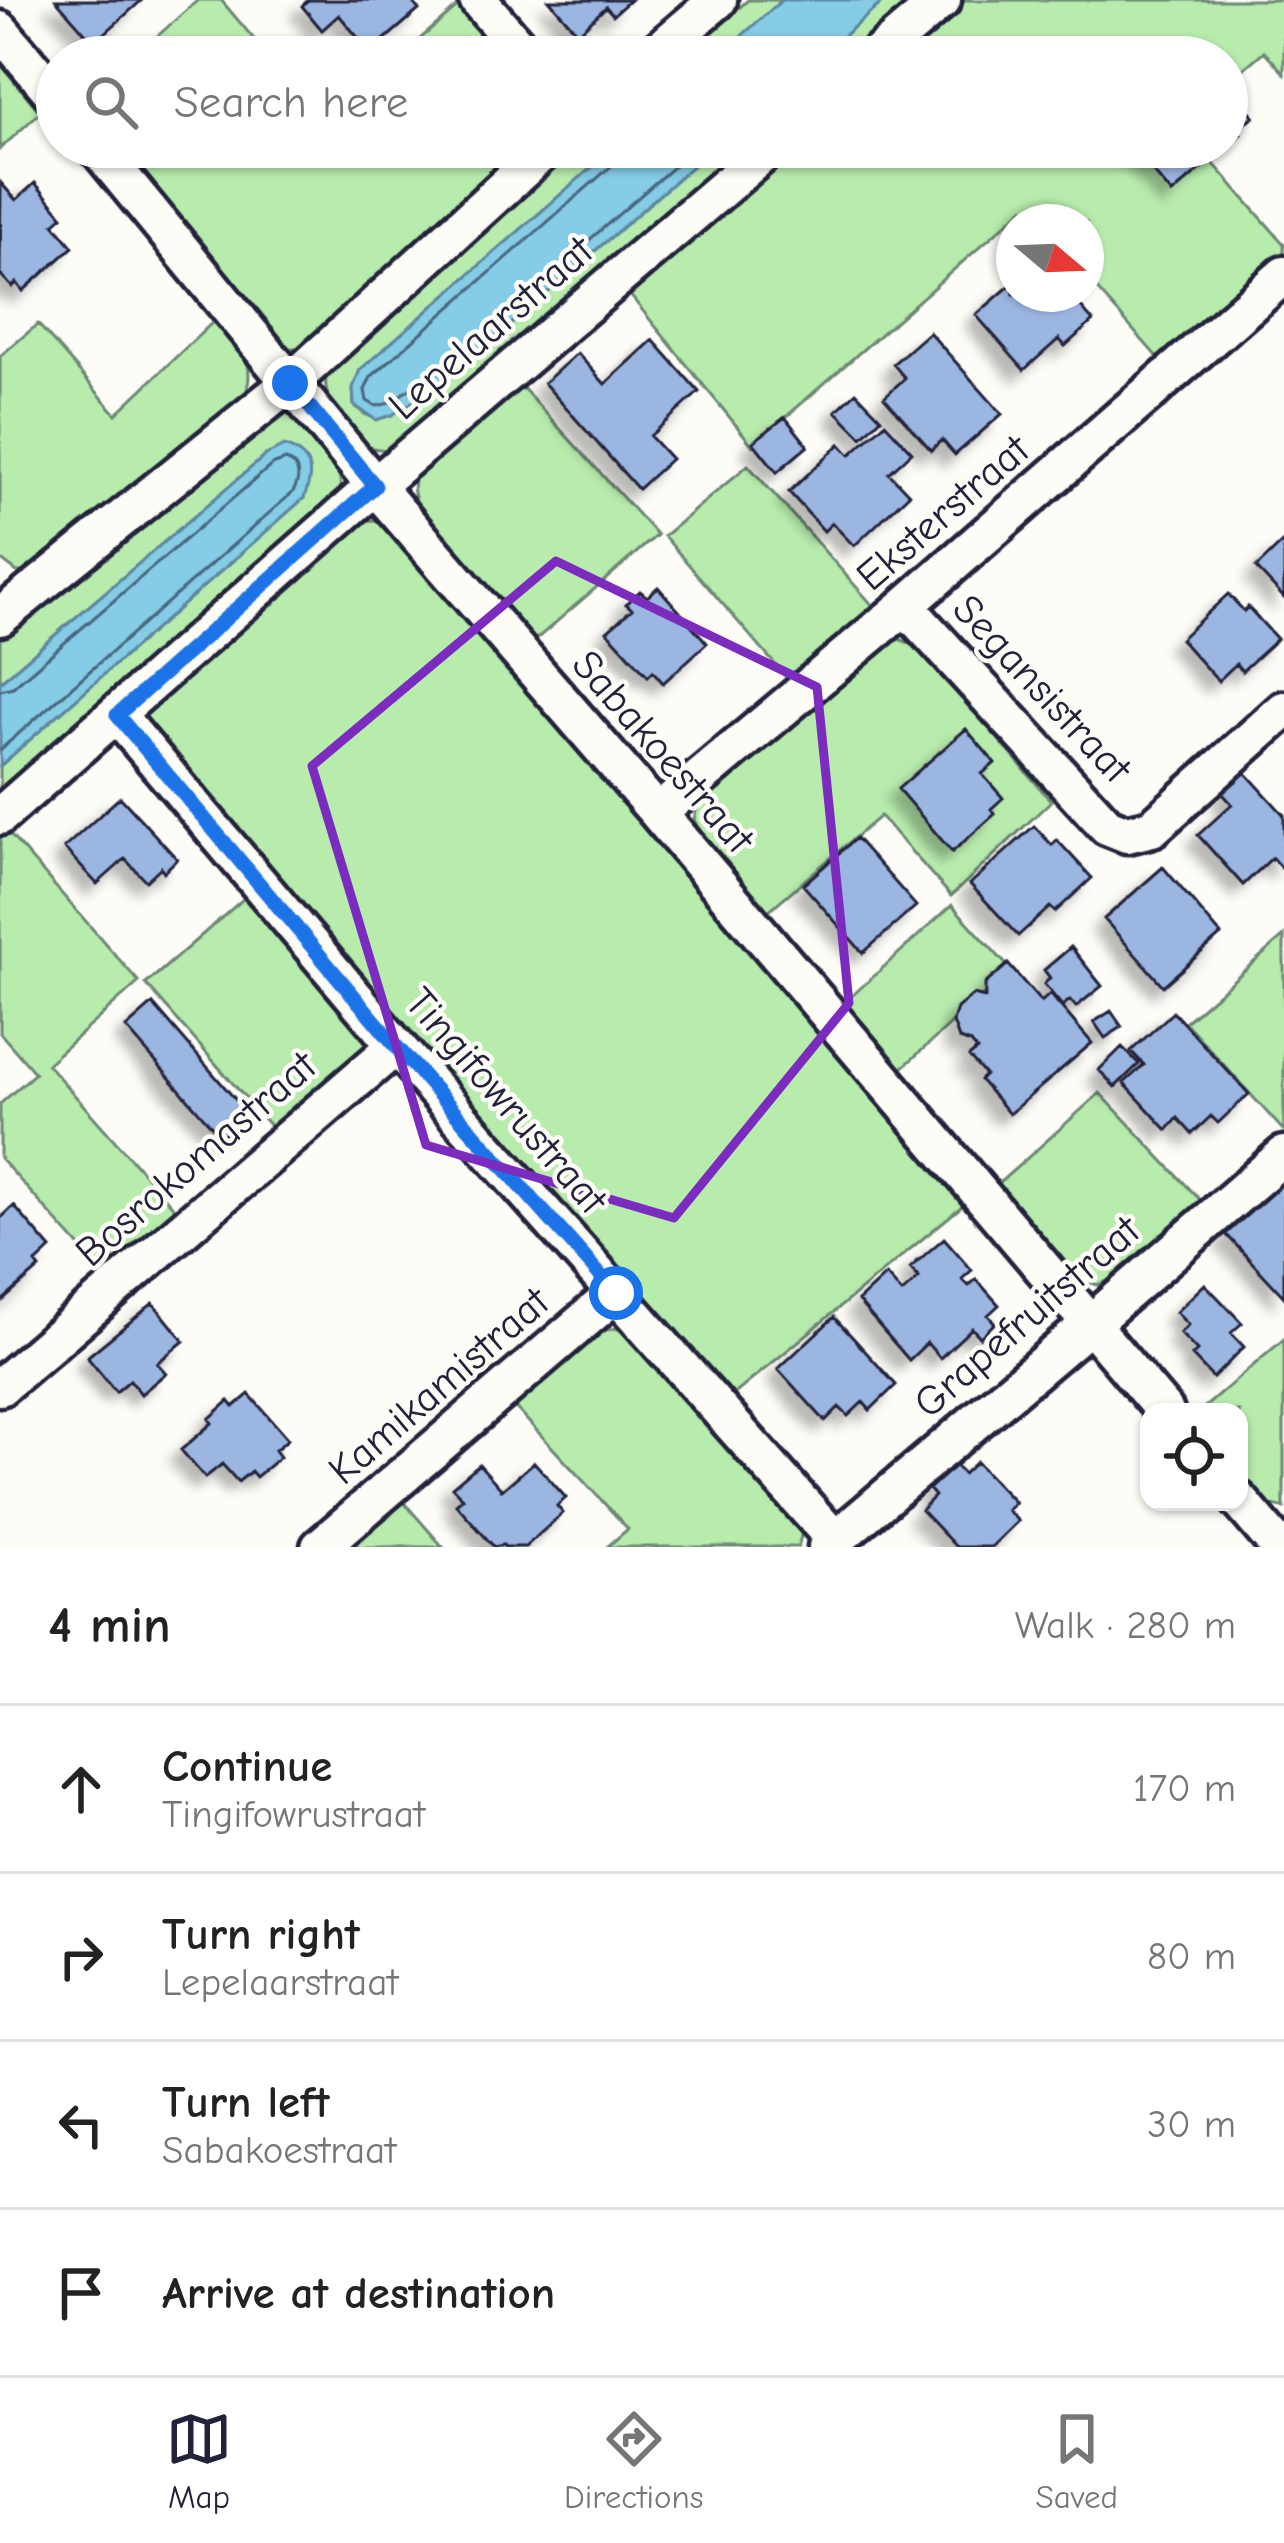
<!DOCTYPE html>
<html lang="en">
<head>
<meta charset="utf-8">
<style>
	body { margin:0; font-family:"Comic Neue",sans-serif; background:#f2f2f2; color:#222 }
	.controls { position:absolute; right:36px; bottom:36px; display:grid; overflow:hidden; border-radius:24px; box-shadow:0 3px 9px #0004 }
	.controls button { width:108px; height:108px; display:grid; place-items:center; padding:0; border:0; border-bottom:3px solid #e0e0e0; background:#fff; color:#222; font:60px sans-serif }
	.compass { position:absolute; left:996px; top:204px; width:108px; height:108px; border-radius:50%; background:#fff; box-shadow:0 3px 9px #0004; rotate:109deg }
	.stop { position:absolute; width:36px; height:36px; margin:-27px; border:9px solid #1a73e8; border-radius:50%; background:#fff }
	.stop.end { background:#1a73e8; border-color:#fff; box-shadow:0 3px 12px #0008 }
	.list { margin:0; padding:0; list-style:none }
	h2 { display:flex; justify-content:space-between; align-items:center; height:156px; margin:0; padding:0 48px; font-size:51px }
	h2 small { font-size:39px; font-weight:400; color:#767676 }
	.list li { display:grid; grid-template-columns:78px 1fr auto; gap:36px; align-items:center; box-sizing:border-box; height:168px; padding:0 48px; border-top:3px solid #e0e0e0 }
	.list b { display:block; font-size:45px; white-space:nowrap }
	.list p { margin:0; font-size:39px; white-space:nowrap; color:#767676 }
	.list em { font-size:39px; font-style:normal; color:#767676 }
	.icon { flex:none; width:66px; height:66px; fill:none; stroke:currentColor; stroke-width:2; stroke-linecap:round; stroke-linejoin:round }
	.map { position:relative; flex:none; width:1284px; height:1547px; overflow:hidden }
	.search { position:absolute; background:#fff; box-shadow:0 3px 9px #0004; left:36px; right:36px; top:36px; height:132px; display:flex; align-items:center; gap:30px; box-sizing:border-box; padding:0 42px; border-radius:66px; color:#767676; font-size:45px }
	.sheet { height:828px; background:#fff }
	nav { display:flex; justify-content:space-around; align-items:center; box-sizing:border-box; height:168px; border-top:3px solid #e0e0e0; background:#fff; font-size:33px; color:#767676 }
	nav a { display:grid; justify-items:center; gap:6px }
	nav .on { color:#22223b }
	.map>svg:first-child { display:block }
	.green { fill:#b8ecad; stroke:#6d8774; stroke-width:3 }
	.water { fill:#85cce6; stroke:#5d88a2; stroke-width:3 }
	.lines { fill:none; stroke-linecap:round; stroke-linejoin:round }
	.shore { stroke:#4a667f; stroke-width:3 }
	.building { fill:#9cb6e2; stroke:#22223b; stroke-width:3; filter:url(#shadow) }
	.minor-casing { stroke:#22223b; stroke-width:45 }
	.minor { stroke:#fdfcf7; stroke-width:36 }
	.route { stroke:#1a73e8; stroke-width:15 }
	.marked { fill:none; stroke:#7b2cbf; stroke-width:9; stroke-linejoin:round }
	.labels { text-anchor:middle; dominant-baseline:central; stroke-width:9; stroke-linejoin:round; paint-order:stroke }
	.street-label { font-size:42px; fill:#22223b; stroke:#fdfcf7 }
</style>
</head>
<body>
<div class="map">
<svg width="1284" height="1547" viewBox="0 0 1284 1547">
	<defs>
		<filter id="shadow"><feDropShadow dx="-11" dy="11" stdDeviation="6" flood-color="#0004"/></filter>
	</defs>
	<rect width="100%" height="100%" fill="#fdfcf7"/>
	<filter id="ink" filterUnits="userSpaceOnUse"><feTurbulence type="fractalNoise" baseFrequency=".00833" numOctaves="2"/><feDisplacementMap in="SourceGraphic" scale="24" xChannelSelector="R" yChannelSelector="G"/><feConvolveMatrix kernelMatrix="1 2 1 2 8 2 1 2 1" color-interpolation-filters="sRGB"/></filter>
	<g filter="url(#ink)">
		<path class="green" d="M198,0H221L269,57H134Z
			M748,0H782L718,57H682Z
			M885,0H927L860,57H819Z
			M959,0H1284V73L1264,51L1227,83V57H893Z
			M463,2L508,57H399Z
			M0,64L40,112L0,149Z
			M110,147H549L311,348H283Z
			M578,147H615L360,370L353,388L354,405L364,414L377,419L392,415L446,381L714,147H755L393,450C389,450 376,449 373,448C351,439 319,399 327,374C330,366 341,356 346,350Z
			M789,147H1199L1284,244V262L1166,367L1086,277V222H1037L1024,208L753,446L625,289Z
			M214,321C237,347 257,356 246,393L39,571L17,572L0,559V356L38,324L116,414Z
			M520,385L657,535L532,643L422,515C412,493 409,483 422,462Z
			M289,410C312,429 345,462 340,494L0,801V766L304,498L266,455L0,682V635L151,504L273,413Z
			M748,465L876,609L791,683L664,536Z
			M379,520L398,536L967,1202L725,1402L152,743L142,719L155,696L352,521Z
			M897,638L921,648L1051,801L951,896L880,816L766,913L704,842L694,819L700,797L874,645Z
			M5,829L139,982L47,1064L177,1211L105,1275L0,1158V1104L35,1073L0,1033V833Z
			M251,892L370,1029L371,1047L278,1135L146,984Z
			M952,905L1011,970L901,1069L843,1004Z
			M1284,936V1130H1283L1185,1022Z
			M1100,1093L1201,1201L1114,1279L1097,1285L1080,1279L997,1185Z
			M616,1328L637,1337L799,1515L802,1532L798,1547H607L628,1529L512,1404L589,1334Z
			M1284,1339V1508H1283L1268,1505L1239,1470V1412H1199Z
			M401,1499L443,1547H344Z"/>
		<path class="water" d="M782,0H885L819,57H718Z
			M615,147H714L446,381L392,415L376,420L354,405L353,388L360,370Z
			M284,446C313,456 314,472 304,498L0,766V682L266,455Z"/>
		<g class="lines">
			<path class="shore" d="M622,147L617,161L371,377L365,390L367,401L376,406L386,404L439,371L696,147
				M0,690L13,687L272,465L286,460C301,466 300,480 293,492L0,750"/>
		</g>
		<path class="building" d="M56,0H142L94,43Z
			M308,0H411L419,10L370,52L339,15L322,30L302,6Z
			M549,0H630L613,15L606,7L578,33Z
			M570 46a12 12 0 1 1 24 0a12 12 0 1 1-24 0Z
			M1227,83L1254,116L1237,130L1241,134L1227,146Z
			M1132,147H1226L1172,194Z
			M1,183L16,200L35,183L63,216L54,224L73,247L23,291L17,283L12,287L0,274Z
			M1014,282V294H1077L1073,298L1093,321L1065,346L1059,339L1024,370L976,315Z
			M929,332L1002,414L955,455L942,440L931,450L884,397L905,378L893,364Z
			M653,340L699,392L650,436L671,459L638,489L544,383L577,353L605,384Z
			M856,392L881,418L862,437L836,411Z
			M785,417L808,446L777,472L753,442Z
			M885,423L912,452L889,473L909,494L854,546L832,523L824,531L789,492L840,444L850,455Z
			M1284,541V598L1256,568Z
			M658,587L707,643L663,683L653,671L648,676L607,631L632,609L626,604L640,591L647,597Z
			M1228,594L1244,611L1248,607L1277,639L1242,671L1236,664L1218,681L1180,639Z
			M966,729L995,763L982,774L1003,798L991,809L995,814L952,852L898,789Z
			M1245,772L1284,815V866L1281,868L1272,858L1243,885L1198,835L1232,804L1222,793Z
			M120,797L177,859L164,872L161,867L146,881L125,859L97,884L64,848Z
			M1034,826L1052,845L1057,840L1092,878L1055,912L1050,907L1018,936L970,884Z
			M856,838L916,906L863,953L803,885Z
			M1163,867L1221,935L1163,986L1104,919Z
			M1071,947L1102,986L1076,1007L1070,1000L1062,1006L1044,984L1050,978L1044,970Z
			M1008,964L1041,1002L1050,994L1092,1043L1009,1114L980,1080L985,1075L969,1057L977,1050L971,1043L959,1039L953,1022L957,1008L973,995L985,998V984Z
			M153,1004L248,1114L221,1137L126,1028Z
			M1111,1011L1122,1027L1105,1038L1094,1022Z
			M1173,1012L1249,1094L1218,1123L1211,1116L1192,1134L1178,1118L1167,1130L1124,1083L1144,1065L1131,1051Z
			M1122,1047L1139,1064L1115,1087L1099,1070Z
			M1284,1181V1297L1226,1234Z
			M14,1206L51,1249L36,1263L40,1268L0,1303V1219Z
			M944,1238L972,1270L962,1279L969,1286L976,1279L999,1305L988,1315L995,1323L980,1337L972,1328L940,1358L927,1343L909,1360L858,1301L886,1275L902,1293L919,1278L910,1268Z
			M1205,1284L1242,1323L1231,1333L1244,1347L1213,1378L1192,1356L1197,1351L1180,1333L1188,1325L1176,1312Z
			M153,1303L184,1341L157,1363L166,1373L141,1394L130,1380L116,1392L87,1357Z
			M834,1317L896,1385L870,1410L863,1402L848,1416L839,1407L825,1421L778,1369Z
			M249,1394L288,1439L275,1450L280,1457L256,1477L251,1471L238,1482L222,1464L205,1478L181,1450L212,1423L209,1419L229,1401L234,1407Z
			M534,1462L566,1498L557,1506L563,1513L525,1547H505L503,1545L494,1547L456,1504L463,1498L452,1487L479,1464L502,1490Z
			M976,1462L1015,1503L1007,1510L1018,1521L991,1547H956L921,1510L935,1496L929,1489L955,1465L963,1474Z"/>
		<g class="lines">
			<defs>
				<path id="minor" d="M478,0L527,57
					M0,30L57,98
					M651,57L718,0
					M875,57L942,0
					M97,147L375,486L658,813L1165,1412
					M905,606L1107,826L1127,834L1152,828L1284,710
					M0,617L290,383L548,147
					M117,715L396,1046L835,1540
					M658,813L905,606L1284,275
					M0,816L375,486L771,147
					M0,1387L396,1046
					M1239,1500L1279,1547
					M320,1547L616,1293
					M827,1547L1090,1324L1284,1155"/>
			</defs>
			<use href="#minor" class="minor-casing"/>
			<use href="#minor" class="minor"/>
		</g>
	</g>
	<g class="lines" filter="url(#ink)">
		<path class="route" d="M290,383L375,486L117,715L396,1046L616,1293"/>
	</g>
	<path class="marked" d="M556,561L817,687L849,1003L674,1218L426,1145L312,766Z"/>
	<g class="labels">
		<g class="street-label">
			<text transform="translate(491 328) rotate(-41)">Lepelaarstraat</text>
			<text transform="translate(943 513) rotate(-41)">Eksterstraat</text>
			<text transform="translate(1042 689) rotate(47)">Segansistraat</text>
			<text transform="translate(663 752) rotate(49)">Sabakoestraat</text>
			<text transform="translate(506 1101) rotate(49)">Tingifowrustraat</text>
			<text transform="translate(196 1159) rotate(-41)">Bosrokomastraat</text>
			<text transform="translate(1027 1317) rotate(-41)">Grapefruitstraat</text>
			<text transform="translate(439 1386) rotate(-41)">Kamikamistraat</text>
		</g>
	</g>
</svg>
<div class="controls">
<button><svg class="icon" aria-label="locate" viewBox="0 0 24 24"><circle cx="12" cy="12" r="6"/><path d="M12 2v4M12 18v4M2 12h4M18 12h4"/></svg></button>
</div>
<svg class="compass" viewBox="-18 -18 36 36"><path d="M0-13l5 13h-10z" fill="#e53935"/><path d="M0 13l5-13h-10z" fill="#767676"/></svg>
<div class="stop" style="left:616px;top:1293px"></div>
<div class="stop end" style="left:290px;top:383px"></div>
<div class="search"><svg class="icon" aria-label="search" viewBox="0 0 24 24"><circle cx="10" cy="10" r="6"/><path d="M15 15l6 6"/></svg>Search here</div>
</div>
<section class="sheet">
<h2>4 min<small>Walk · 280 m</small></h2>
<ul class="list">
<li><svg class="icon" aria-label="ahead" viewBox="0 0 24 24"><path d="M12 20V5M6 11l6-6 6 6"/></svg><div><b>Continue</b><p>Tingifowrustraat</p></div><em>170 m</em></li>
<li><svg class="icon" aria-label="right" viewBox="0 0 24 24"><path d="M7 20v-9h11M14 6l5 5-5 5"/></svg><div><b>Turn right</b><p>Lepelaarstraat</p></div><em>80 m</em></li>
<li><svg class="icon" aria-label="left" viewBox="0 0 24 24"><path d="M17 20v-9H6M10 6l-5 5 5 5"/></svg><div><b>Turn left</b><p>Sabakoestraat</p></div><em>30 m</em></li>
<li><svg class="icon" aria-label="arrive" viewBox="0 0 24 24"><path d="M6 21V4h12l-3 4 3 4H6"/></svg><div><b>Arrive at destination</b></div></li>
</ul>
</section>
<nav>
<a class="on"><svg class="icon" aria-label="map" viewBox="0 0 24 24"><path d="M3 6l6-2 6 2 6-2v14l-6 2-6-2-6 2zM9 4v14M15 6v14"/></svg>Map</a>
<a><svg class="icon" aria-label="directions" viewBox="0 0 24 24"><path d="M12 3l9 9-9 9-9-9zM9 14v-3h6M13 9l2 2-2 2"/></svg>Directions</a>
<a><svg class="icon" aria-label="saved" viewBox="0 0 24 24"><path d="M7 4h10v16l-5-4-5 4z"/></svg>Saved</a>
</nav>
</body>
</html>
